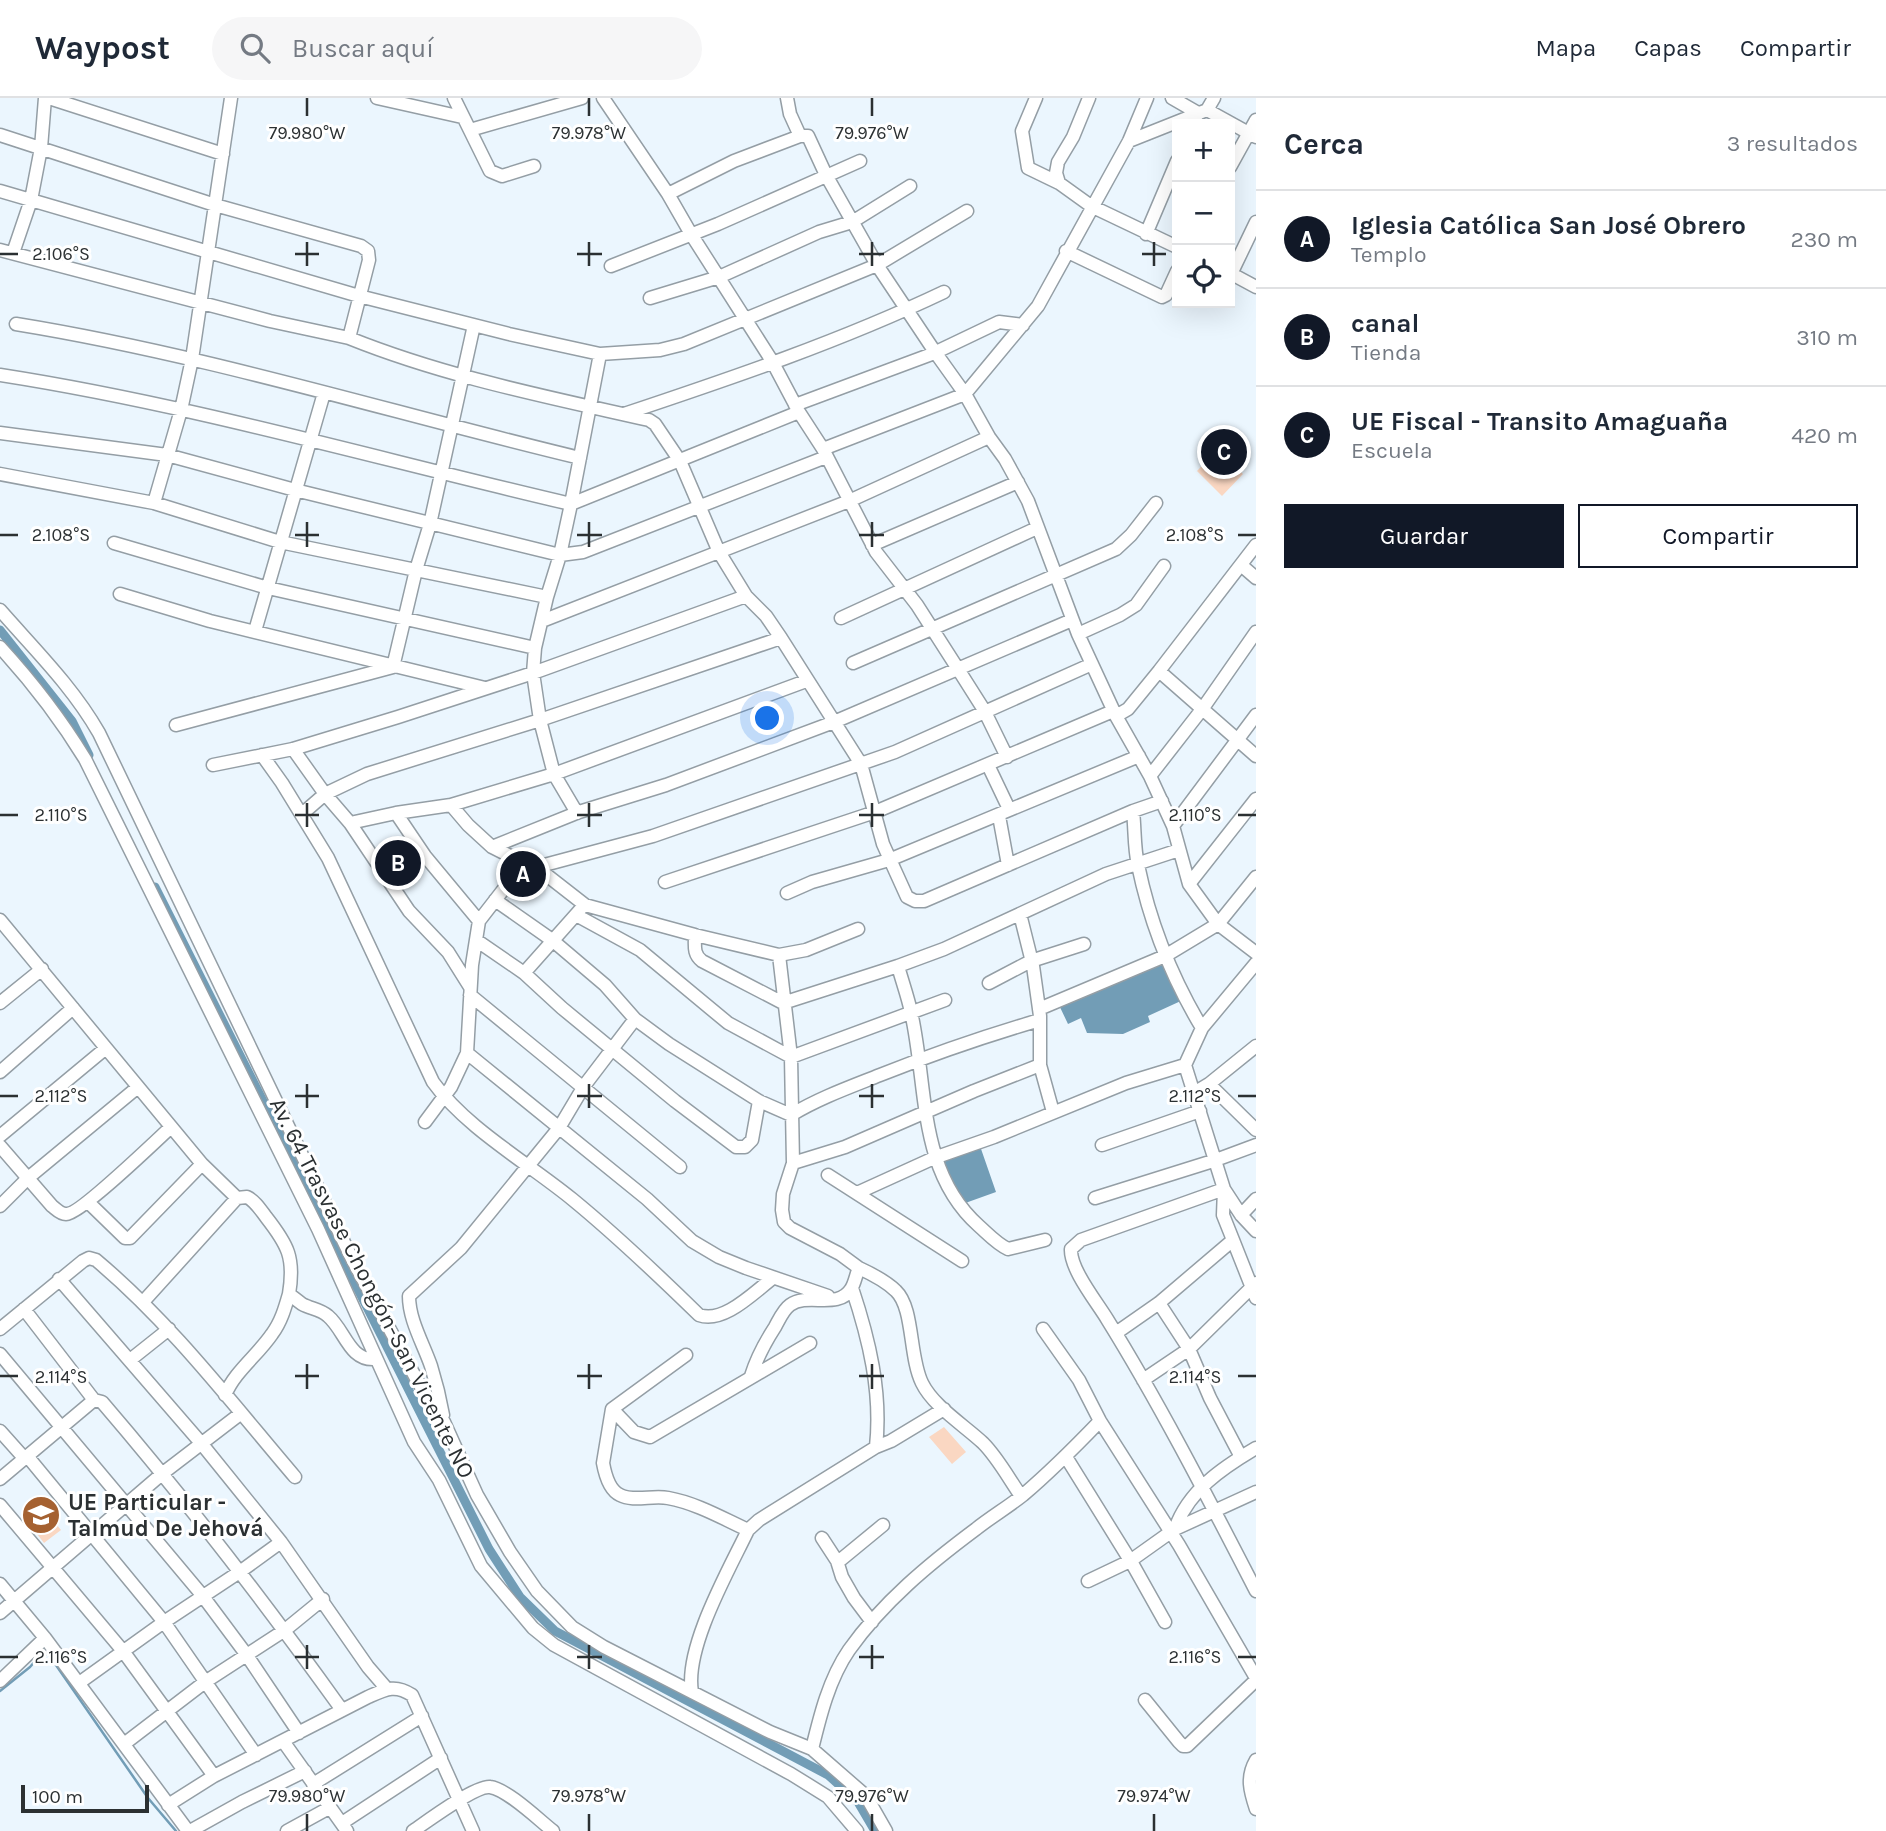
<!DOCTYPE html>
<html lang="es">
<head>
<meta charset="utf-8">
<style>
	body { margin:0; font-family:Karla,sans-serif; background:#f6f6f7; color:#1f2937 }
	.controls { position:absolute; right:21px; top:21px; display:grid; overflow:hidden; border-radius:0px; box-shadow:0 7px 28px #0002 }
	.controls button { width:63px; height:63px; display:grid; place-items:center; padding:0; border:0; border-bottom:2px solid #e0e1e3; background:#fff; color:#1f2937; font:35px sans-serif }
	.scale { position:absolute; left:21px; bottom:18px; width:128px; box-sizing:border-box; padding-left:7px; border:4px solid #2b3032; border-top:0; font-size:19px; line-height:24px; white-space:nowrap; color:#2b3032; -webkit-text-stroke:5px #fff; paint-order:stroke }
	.you { position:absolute; left:768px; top:621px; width:24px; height:24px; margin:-18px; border:5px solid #fff; border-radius:50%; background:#1a73e8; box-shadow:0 0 0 10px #1a73e833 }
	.badge { display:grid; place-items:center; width:46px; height:46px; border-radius:50%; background:#111827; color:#fff; font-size:23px; font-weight:700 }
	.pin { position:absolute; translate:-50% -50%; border:4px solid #fff; box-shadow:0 2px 7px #0006 }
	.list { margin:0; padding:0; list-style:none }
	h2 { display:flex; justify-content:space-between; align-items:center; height:91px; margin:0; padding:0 28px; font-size:30px }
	h2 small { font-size:23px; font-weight:400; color:#747a83 }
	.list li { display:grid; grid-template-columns:46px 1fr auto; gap:21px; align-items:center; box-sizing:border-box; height:98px; padding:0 28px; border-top:2px solid #e0e1e3 }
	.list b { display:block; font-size:26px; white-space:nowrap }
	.list p { margin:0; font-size:23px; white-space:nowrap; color:#747a83 }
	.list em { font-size:23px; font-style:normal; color:#747a83 }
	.actions { display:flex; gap:14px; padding:21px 28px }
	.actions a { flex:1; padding:16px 0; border:2px solid #111827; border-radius:0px; text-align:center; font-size:24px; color:#111827 }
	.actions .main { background:#111827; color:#fff }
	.icon { flex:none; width:38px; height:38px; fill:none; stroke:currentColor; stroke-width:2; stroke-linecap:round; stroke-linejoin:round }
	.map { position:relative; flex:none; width:1256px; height:1733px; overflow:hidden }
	header { display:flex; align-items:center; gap:42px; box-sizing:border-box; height:98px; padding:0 35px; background:#fff; border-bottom:2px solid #e0e1e3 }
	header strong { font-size:33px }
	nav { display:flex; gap:38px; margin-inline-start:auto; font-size:24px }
	.search { width:490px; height:63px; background:#f6f6f7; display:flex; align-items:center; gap:18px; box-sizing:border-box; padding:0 24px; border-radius:38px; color:#747a83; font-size:26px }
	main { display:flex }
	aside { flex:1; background:#fff }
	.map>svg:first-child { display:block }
	.green { fill:#fad7c2 }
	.water { fill:#729db6 }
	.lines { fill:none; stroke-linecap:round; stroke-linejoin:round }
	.stream { stroke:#729db6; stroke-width:2.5 }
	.canal { stroke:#729db6; stroke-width:9 }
	.minor-casing { stroke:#949ea5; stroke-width:15 }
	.minor { stroke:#fff; stroke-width:12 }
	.ticks { fill:none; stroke:#2b3032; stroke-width:2.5 }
	.labels { text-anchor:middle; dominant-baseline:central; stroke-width:6; stroke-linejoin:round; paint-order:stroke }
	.street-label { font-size:23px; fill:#2b3032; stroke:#fff }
	.poi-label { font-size:23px; font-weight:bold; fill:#2b3032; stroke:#fff; text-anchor:start }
	.ticks-label { font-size:18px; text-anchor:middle; fill:#2b3032; stroke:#fff; stroke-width:6; stroke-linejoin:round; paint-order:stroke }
</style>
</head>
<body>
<header>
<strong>Waypost</strong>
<div class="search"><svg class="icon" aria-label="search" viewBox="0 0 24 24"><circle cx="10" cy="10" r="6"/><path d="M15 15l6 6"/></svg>Buscar aquí</div>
<nav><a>Mapa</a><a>Capas</a><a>Compartir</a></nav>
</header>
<main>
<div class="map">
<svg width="1256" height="1733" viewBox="0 0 1256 1733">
	<rect width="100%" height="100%" fill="#ebf6fe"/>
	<path class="green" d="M1217,352L1243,376L1222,398L1197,373Z
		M944,1329L966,1354L952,1366L929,1339Z
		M41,1408L61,1432L44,1445L25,1420Z"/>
	<path class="water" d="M1164,861L1183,902L1148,918L1150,924L1123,936L1087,935L1081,920L1068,926L1058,905Z
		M980,1048L996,1094L957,1108L939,1065L951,1057Z"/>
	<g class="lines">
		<path class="stream" d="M0,1593L30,1569L42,1555L49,1557L148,1700L176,1733"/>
		<path class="canal" d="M0,532L72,623L89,657
			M155,789L489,1451L520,1499L555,1533L828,1677L858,1704L875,1733"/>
		<defs>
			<path id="minor" d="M49,0L223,56
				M377,0L462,19
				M454,0L490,73L502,78L534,68
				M603,0L668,96L691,136L772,263L799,314L823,351L876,454L917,507L958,571L984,612L1007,659
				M787,0L790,16L800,38
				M1036,0L1022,33L1028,70L1059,85L1091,108L1177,149
				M1172,0L1198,15L1196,19
				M1207,12L1256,39
				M470,32L582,0
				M0,37L215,107L361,148L368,153L369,162L349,240C446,279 548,299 649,322L655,326L680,363L719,454L746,498L766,518L781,540L861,666L883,746L907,799L915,803H924L1133,713L1162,703
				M1129,43L1207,12L1214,0
				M1230,69L1256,22
				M1059,85L1056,75L1058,64L1073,39L1089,0
				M0,93L359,198L509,236L600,256L660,252L684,246L877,167L967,113
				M668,96L734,63L800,38H808L826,77L877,167L935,254L965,296L989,339L1005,361L1028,403L1078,536L1116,618L1150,678L1173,728L1189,786L1218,826L1256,855
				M1146,136L1177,63
				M0,152L270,223L349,240
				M1066,153L1162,199L1166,197L1177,173
				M13,155L31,102L41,50L45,0
				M611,168L718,126L860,63
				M1230,175L1256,189
				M1231,176L1256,124
				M650,200L719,179L819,134L852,124L910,88
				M16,226C207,257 392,315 580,360
				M0,277C193,307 381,362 571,406L560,457L547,499L535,550L533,575L540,622L554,676L577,715
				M795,307L932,256L999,224L1023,227
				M624,316C732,280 841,243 944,194
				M0,335L167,357L295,392L560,457L583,454L826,359
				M823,351L965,296L1038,208L1129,43L1147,0
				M0,376L154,405L280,444L547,499
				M154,405L181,312L192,261L231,0
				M571,406L799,314
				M571,406L600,256
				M114,445L268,490L535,550
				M872,447L1018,384
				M1241,467L1256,480
				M120,496L210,523L485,590
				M0,512C35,552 72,588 99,635L352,1161L418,1284L444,1324L477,1397L510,1454L537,1493L572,1529L604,1549L770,1634L812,1651L866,1698L886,1733
				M841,520L1037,430
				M542,523L849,403L989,339
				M255,533L324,295
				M1078,536L1120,517L1136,507L1164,468
				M0,549C33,585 60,620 85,661L318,1131L414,1344L439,1382L481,1468L533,1530L554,1547L791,1676L828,1699L857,1733
				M853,565L1116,451L1131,437L1156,405
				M1159,573L1256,658
				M1116,618L1128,611L1159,573L1256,447
				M176,627L393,569L416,472L430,426L474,227
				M293,651L325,696L350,725L409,813L448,854L470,889
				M262,657L282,685L328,760L433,984C466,1030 528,1065 572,1101C616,1137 658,1177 699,1217C724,1226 754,1194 773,1180
				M213,667L293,651L398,619L533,575L746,498
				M988,667L1009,711
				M1150,678L1203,610L1256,534
				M451,707L468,727L492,749L544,775L585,807L695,837L779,857L806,852L858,831
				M1133,713C1135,731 1134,750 1138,767C1150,825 1172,880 1202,930
				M396,715L425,758L479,823
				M302,716L325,696L367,676L540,622L781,540
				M999,718L1008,767
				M350,725L396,715L451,707L554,676L806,583
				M1173,728L1256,617
				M492,749L579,714L666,687L834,624L1072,522
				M533,770L653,738L895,654L1092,566
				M665,784L875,714L1113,613
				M1189,786L1256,701
				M787,795L812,784L889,762L1139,658
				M495,802L552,842L605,887L635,921L669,946L759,1003L791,1017C819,1000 850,989 880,977C933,956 985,938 1040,922
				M1020,816L1033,868L1040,918V967L1053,1014
				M576,817L640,852L728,925L791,959L793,1065L783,1096L782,1112L784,1124L790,1130L840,1156L859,1170C856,1176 855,1185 851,1191C838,1212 808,1194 790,1207C783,1212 779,1222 775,1229C764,1246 757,1259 751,1278
				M0,822L202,1066L237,1100
				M695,837C695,848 693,856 702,863L783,905L898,868C902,883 908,899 911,914C928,988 917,1073 979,1128C988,1136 997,1146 1008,1151L1045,1142
				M476,842L524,875L562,910L675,1003L736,1049H745L752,1042L759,1003
				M779,857L791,959L945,902
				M898,868L944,851L1106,776L1179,752
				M524,875L580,812
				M989,885L1031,863L1084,846
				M470,897L680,1069
				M0,905L42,871
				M1039,911L1165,858L1218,826L1256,779
				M467,955L647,1101L692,1143L719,1159L746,1170L828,1198
				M1185,967L1202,930L1256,865
				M0,974L73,910
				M1209,986L1256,948
				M1194,995L1209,986L1256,1032
				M425,1024L451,989L467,955L472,867L479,823L510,783L521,763
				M0,1038L106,950
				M1102,1047L1200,1013
				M0,1048L52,1108C56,1111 60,1116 66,1116C79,1117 156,1043 171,1029
				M793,1065L845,1049L974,993L1040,967
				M828,1077L962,1163
				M857,1095L934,1060L994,1039L1126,985L1185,967L1224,1091L1223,1117L1233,1142L1159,1205L1116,1235
				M1095,1100L1213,1063L1256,1047
				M88,1104L125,1140H130L202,1066
				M0,1108L28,1080L138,989
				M1241,1117L1256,1101
				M1256,1133L1241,1117L1224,1091L1081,1142L1071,1151C1070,1171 1096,1203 1107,1221C1161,1308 1209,1402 1256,1493
				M1233,1142L1256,1200
				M859,1170C872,1176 886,1183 896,1193C914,1210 909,1259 922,1285C933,1308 965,1328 983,1345C998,1360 1009,1381 1021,1398
				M59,1181L201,1345L281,1444L368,1569L387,1591
				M143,1204L237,1100L247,1099C255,1103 260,1111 266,1119C288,1147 295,1160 289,1196C293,1199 298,1203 302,1206C311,1211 320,1211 328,1218C345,1232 349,1263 375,1261
				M1159,1205L1189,1251L1210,1300L1241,1359
				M24,1211L94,1302
				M0,1231L83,1163L89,1160L96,1162C171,1225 231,1304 295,1379
				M1043,1231L1079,1282L1100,1323L1179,1447L1256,1580
				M0,1256L202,1497L246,1556L299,1635
				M686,1257L612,1311L603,1365C605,1376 609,1392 620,1397C633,1404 653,1397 668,1400C696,1405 722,1420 748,1432
				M130,1262L169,1231
				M1143,1282L1189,1251L1256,1185
				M225,1297C235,1273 257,1258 272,1236C281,1224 285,1210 289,1196
				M612,1311L634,1334L650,1339L810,1245
				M443,1317C440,1300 436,1284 431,1268C423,1245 409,1222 409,1198L461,1150L559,1030L584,988L635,921
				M0,1333L25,1361
				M876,1349L891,1343L944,1311
				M28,1359L164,1524L256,1657
				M1066,1359L1133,1467L1165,1524
				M0,1381L94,1302L102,1304C187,1403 266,1506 342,1612
				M0,1407L123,1553L214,1678
				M1175,1431C1188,1393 1222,1370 1256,1350
				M822,1440L837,1463L842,1479L854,1500L872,1524
				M838,1464L883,1427
				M1088,1483L1130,1463L1175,1431L1256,1394
				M0,1486L45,1540L188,1733
				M0,1515L163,1375L240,1316
				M0,1583L45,1540
				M79,1585L164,1524L241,1473L281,1444
				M692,1594C684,1550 729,1472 748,1432L759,1422L876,1349C882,1294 869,1241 852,1190
				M1145,1602L1179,1644L1183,1648H1187L1256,1582
				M283,1643L347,1733
				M124,1646L205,1584L285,1532L323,1501
				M812,1651C820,1618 829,1581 849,1552C883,1504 929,1466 976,1431C991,1419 1008,1409 1023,1397C1050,1374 1075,1349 1100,1323
				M1256,1662C1246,1679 1250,1693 1256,1711
				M313,1686L422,1618
				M168,1707L214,1678L368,1599C386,1591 395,1586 412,1597L473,1733
				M342,1725L441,1660
				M190,1733L242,1704L305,1673
				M287,1733L329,1710
				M413,1733C426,1724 476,1687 490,1689C507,1691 539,1722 553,1733"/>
		</defs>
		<use href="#minor" class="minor-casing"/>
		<use href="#minor" class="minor"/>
	</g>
	<path class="ticks" d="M307,0V18M589,0V18M872,0V18M307,144V168M589,144V168M872,144V168M1154,144V168M0,156H18M295,156H319M577,156H602M859,156H884M1142,156H1166M307,424V449M589,424V449M872,424V449M0,437H18M295,437H319M577,437H602M859,437H884M1238,437H1256M307,705V729M589,705V729M872,705V729M0,717H18M295,717H319M577,717H602M859,717H884M1238,717H1256M307,986V1010M589,986V1010M872,986V1010M0,998H18M295,998H319M577,998H602M859,998H884M1238,998H1256M307,1266V1291M589,1266V1291M872,1266V1291M0,1278H18M295,1278H319M577,1278H602M859,1278H884M1238,1278H1256M307,1547V1571M589,1547V1571M872,1547V1571M0,1559H18M295,1559H319M577,1559H602M859,1559H884M1238,1559H1256M307,1716V1733M589,1716V1733M872,1716V1733M1154,1716V1733"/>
	<defs>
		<symbol id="school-disc" viewBox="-11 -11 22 22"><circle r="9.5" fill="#a56131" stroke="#fff"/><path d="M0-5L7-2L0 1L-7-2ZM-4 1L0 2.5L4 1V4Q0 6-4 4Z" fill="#fff"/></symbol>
	</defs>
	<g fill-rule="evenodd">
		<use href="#school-disc" x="19" y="1395" width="44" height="44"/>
	</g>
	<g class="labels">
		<g class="street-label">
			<text transform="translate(372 1190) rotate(63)">Av. 64 Trasvase Chongón-San Vicente NO</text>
		</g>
		<g class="poi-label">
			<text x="68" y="1404">UE Particular -<tspan x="68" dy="26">Talmud De Jehová</tspan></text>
		</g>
	</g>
	<g class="ticks-label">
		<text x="307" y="41">79.980°W</text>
		<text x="589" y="41">79.978°W</text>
		<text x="872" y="41">79.976°W</text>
		<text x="61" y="162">2.106°S</text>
		<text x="61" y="443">2.108°S</text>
		<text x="1195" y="443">2.108°S</text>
		<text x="61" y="723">2.110°S</text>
		<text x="1195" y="723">2.110°S</text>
		<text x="61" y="1004">2.112°S</text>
		<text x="1195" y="1004">2.112°S</text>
		<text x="61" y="1285">2.114°S</text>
		<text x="1195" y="1285">2.114°S</text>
		<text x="61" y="1565">2.116°S</text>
		<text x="1195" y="1565">2.116°S</text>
		<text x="307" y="1704">79.980°W</text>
		<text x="589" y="1704">79.978°W</text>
		<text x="872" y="1704">79.976°W</text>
		<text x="1154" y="1704">79.974°W</text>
	</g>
</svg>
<div class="controls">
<button>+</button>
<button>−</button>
<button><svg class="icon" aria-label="locate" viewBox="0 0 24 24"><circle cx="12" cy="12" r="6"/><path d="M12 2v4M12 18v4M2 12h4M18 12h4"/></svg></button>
</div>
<div class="scale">100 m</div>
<div class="you"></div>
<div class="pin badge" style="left:523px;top:776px">A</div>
<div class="pin badge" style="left:398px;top:765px">B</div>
<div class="pin badge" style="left:1224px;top:354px">C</div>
</div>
<aside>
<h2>Cerca<small>3 resultados</small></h2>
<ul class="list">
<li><span class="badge">A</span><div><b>Iglesia Católica San José Obrero</b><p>Templo</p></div><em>230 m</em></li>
<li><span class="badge">B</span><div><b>canal</b><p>Tienda</p></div><em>310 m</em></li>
<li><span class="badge">C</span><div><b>UE Fiscal - Transito Amaguaña</b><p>Escuela</p></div><em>420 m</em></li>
</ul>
<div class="actions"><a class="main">Guardar</a><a>Compartir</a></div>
</aside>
</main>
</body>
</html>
